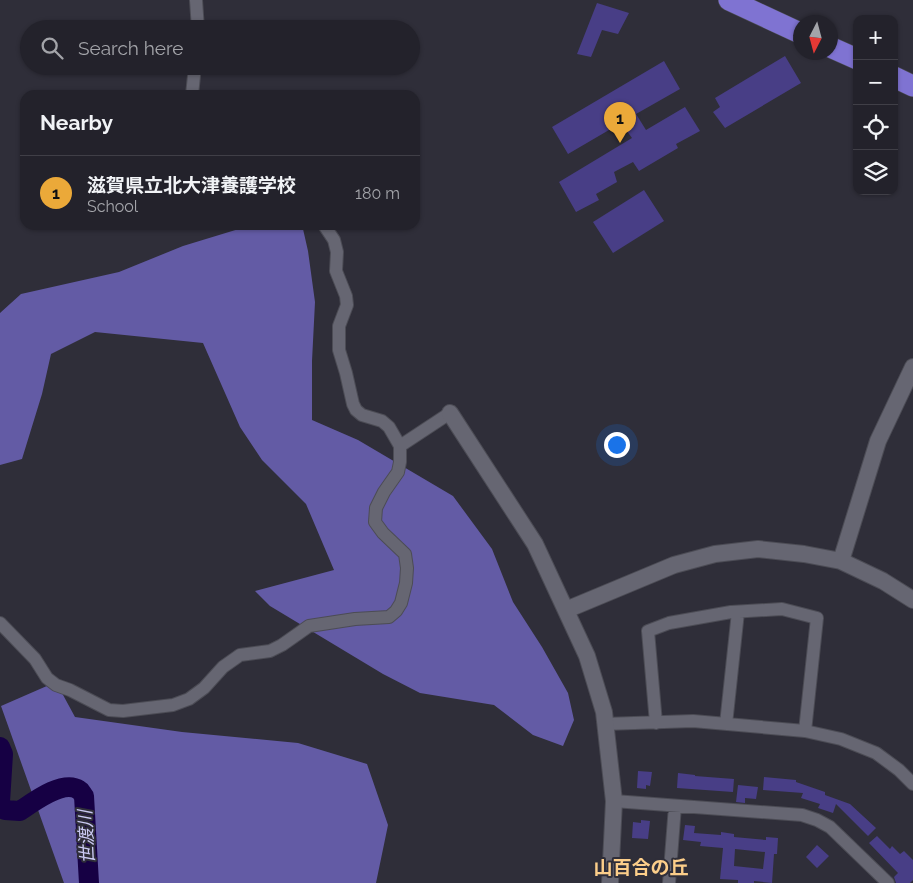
<!DOCTYPE html>
<html lang="en">
<head>
<meta charset="utf-8">
<style>
	body { margin:0; font-family:Raleway,"Noto Sans JP",sans-serif; background:#2f2f37; color:#f1f3f6 }
	.controls { position:absolute; right:15px; top:15px; display:grid; overflow:hidden; border-radius:10px; box-shadow:0 1px 4px #0004 }
	.controls button { width:45px; height:45px; display:grid; place-items:center; padding:0; border:0; border-bottom:1px solid #403f47; background:#23222b; color:#f1f3f6; font:25px sans-serif }
	.compass { position:absolute; left:793px; top:15px; width:45px; height:45px; border-radius:50%; background:#23222b; box-shadow:0 1px 4px #0004; rotate:186deg }
	.you { position:absolute; left:616px; top:444px; width:18px; height:18px; margin:-12px; border:4px solid #fff; border-radius:50%; background:#1a73e8; box-shadow:0 0 0 8px #1a73e833 }
	.badge { display:grid; place-items:center; width:32px; height:32px; border-radius:50%; background:#eba939; color:#111; font-size:16px; font-weight:700 }
	.pin { position:absolute; translate:-50% -41px; filter:drop-shadow(0 1px 2px #0008) }
	.pin::after { content:''; position:absolute; top:26px; width:18px; height:15px; background:inherit; clip-path:polygon(0 0,100% 0,50% 100%) }
	.list { margin:0; padding:0; list-style:none }
	h2 { display:flex; justify-content:space-between; align-items:center; height:65px; margin:0; padding:0 20px; font-size:21px }
	h2 small { font-size:16px; font-weight:400; color:#a3a4a9 }
	.list li { display:grid; grid-template-columns:32px 1fr auto; gap:15px; align-items:center; box-sizing:border-box; height:75px; padding:0 20px; border-top:1px solid #403f47 }
	.list b { display:block; font-size:19px; white-space:nowrap }
	.list p { margin:0; font-size:16px; white-space:nowrap; color:#a3a4a9 }
	.list em { font-size:16px; font-style:normal; color:#a3a4a9 }
	.icon { flex:none; width:28px; height:28px; fill:none; stroke:currentColor; stroke-width:2; stroke-linecap:round; stroke-linejoin:round }
	.map { position:relative; flex:none; width:913px; height:883px; overflow:hidden }
	.search { position:absolute; background:#23222b; box-shadow:0 1px 4px #0004; left:20px; top:20px; width:400px; height:55px; display:flex; align-items:center; gap:12px; box-sizing:border-box; padding:0 18px; border-radius:28px; color:#a3a4a9; font-size:19px }
	.panel { position:absolute; background:#23222b; box-shadow:0 1px 4px #0004; left:20px; top:90px; width:400px; height:140px; border-radius:15px }
	.map>svg:first-child { display:block }
	.forest { fill:#635ba5 }
	.lines { fill:none; stroke-linecap:round; stroke-linejoin:round }
	.river { stroke:#160044; stroke-width:20 }
	.building { fill:#483e86; fill-rule:evenodd }
	.minor-casing { stroke:#4c4c55; stroke-width:14 }
	.tertiary-casing { stroke:#4c4c55; stroke-width:18 }
	.trunk-casing { stroke:#4c4c55; stroke-width:22 }
	.minor { stroke:#666672; stroke-width:12 }
	.tertiary { stroke:#666672; stroke-width:16 }
	.trunk { stroke:#7f73d2; stroke-width:21 }
	.labels { text-anchor:middle; dominant-baseline:central; stroke-width:4; stroke-linejoin:round; paint-order:stroke }
	.water-label { font-size:18px; font-style:italic; fill:#cbcaf4; stroke:#2f2e39 }
	.quarter-label { font-size:19px; font-weight:bold; fill:#fcce8a; stroke:#2f2e39 }
</style>
</head>
<body>
<div class="map">
<svg width="913" height="883" viewBox="0 0 913 883">
	<rect width="100%" height="100%" fill="#2f2e39"/>
	<path class="forest" d="M242,228L303,229L308,251L315,302L312,361V420L358,440L453,496L492,549L513,602L542,647L568,693L574,720L563,746L533,735L494,705L420,693L383,674L270,606L255,591L334,570L306,504L262,460L240,427L203,343L95,332L51,354L42,394L22,459L0,465V313L21,294L119,272L183,246Z
		M56,682L75,717L182,732L298,743L367,764L388,825L376,883H64L1,706Z"/>
	<g class="lines">
		<path class="river" d="M0,747L3,754L0,802
			M0,803L5,810L20,811C32,803 63,779 79,790C81,791 82,794 84,796L89,883"/>
	</g>
	<path class="building" d="M597,3L629,13L618,34L602,30L591,57L577,54Z
		M785,56L801,83L725,128L713,112L720,107L715,98Z
		M664,61L680,89L636,114L646,130L685,107L700,131L676,144L678,148L639,171L633,162L614,172L617,182L596,194L599,200L576,212L559,182L632,138L621,123L568,154L552,127Z
		M644,190L664,221L613,253L593,222Z
		M638,771L652,772L650,786L646,785V789L637,788Z
		M678,773L695,775V776L734,779L733,792L677,788Z
		M764,777L796,780V782L825,792V795L850,804L876,828L868,836L836,804L833,813L818,808L820,804L801,798L803,793L763,790Z
		M738,785L758,787L756,799L745,798V803L736,802Z
		M641,820L650,821L648,839L632,838L633,822L641,823Z
		M685,825L695,826L694,833L721,835V832L734,834V837L766,840V837L778,838L777,854H774L772,883L754,881V883H738V880L720,879L723,848L700,846L701,842L683,840ZM735,849L765,852L763,869L734,866Z
		M877,836L890,849L892,846L900,854L904,851L913,860V880L910,883H896L894,877L898,873L869,843Z
		M817,845L829,856L817,868L806,857Z"/>
	<g class="lines">
		<defs>
			<path id="minor" d="M196,0L198,29
				M192,95L195,66
				M400,446L450,413
				M0,623L35,659L47,678L56,685L70,690L109,710L123,711L173,705L189,699L204,688L223,667L240,655L270,651L282,645L309,626L355,619L389,617L396,611L401,603L406,583L407,568L405,554L383,533L375,522L376,508L384,492L398,472L400,462V446L389,427L382,421L362,415L356,410L353,404L346,373L339,350V326L347,305L346,296L336,271L337,252L334,240L324,225
				M656,723L648,631L669,623L731,612L782,609L817,618L805,731
				M605,724L693,721L805,731L841,739L876,753L899,770L913,784
				M726,724L738,612
				M614,801L802,815L817,820L830,827L888,883
				M669,883L675,806"/>
			<path id="tertiary" d="M450,413L535,544L587,656L604,712L614,801L610,883
				M841,561L878,441L913,367
				M566,610L674,565L715,554L758,549L804,554L841,561L883,581L913,600"/>
			<path id="trunk" d="M729,0L800,33
				M830,47L857,59
				M894,77L913,86"/>
		</defs>
		<use href="#minor" class="minor-casing"/>
		<use href="#tertiary" class="tertiary-casing"/>
		<use href="#trunk" class="trunk-casing"/>
		<use href="#minor" class="minor"/>
		<use href="#tertiary" class="tertiary"/>
		<use href="#trunk" class="trunk"/>
	</g>
	<g class="labels">
		<g class="water-label">
			<text transform="translate(86 837) rotate(-93)">世渡川</text>
		</g>
		<g class="quarter-label">
			<text x="641" y="867">山百合の丘</text>
		</g>
	</g>
</svg>
<div class="controls">
<button>+</button>
<button>−</button>
<button><svg class="icon" aria-label="locate" viewBox="0 0 24 24"><circle cx="12" cy="12" r="6"/><path d="M12 2v4M12 18v4M2 12h4M18 12h4"/></svg></button>
<button><svg class="icon" aria-label="layers" viewBox="0 0 24 24"><path d="M12 4l9 5-9 5-9-5zM3 14l9 5 9-5"/></svg></button>
</div>
<svg class="compass" viewBox="-18 -18 36 36"><path d="M0-13l5 13h-10z" fill="#e53935"/><path d="M0 13l5-13h-10z" fill="#a3a4a9"/></svg>
<div class="you"></div>
<div class="pin badge" style="left:620px;top:143px">1</div>
<div class="search"><svg class="icon" aria-label="search" viewBox="0 0 24 24"><circle cx="10" cy="10" r="6"/><path d="M15 15l6 6"/></svg>Search here</div>
<section class="panel">
<h2>Nearby<small></small></h2>
<ul class="list">
<li><span class="badge">1</span><div><b>滋賀県立北大津養護学校</b><p>School</p></div><em>180 m</em></li>
</ul>
</section>
</div>
</body>
</html>
